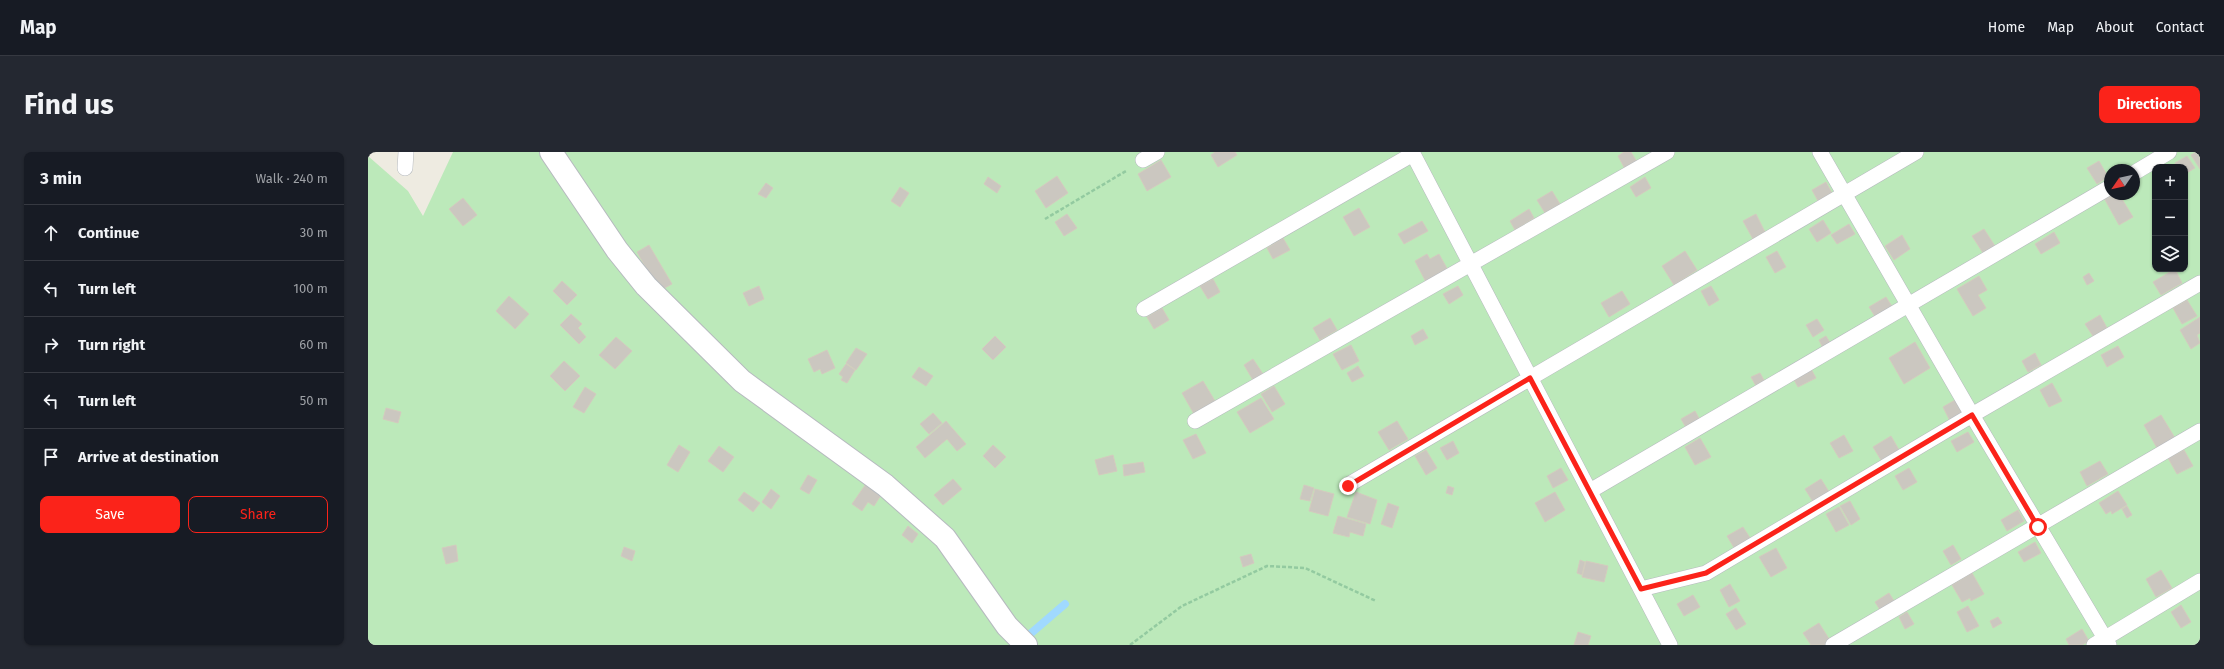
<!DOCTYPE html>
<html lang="en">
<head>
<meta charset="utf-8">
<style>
	body { margin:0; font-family:"Fira Sans",sans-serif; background:#242831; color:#f1f3f6 }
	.controls { position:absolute; right:12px; top:12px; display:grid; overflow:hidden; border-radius:8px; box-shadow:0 1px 3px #0004 }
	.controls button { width:36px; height:36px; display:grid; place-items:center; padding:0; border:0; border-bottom:1px solid #363941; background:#171b24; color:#f1f3f6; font:20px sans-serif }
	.compass { position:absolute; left:1736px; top:12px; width:36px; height:36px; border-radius:50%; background:#171b24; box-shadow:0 1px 3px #0004; rotate:236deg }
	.stop { position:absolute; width:12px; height:12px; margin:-9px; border:3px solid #fb231a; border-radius:50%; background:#fff }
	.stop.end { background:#fb231a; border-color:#fff; box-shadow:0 1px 4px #0008 }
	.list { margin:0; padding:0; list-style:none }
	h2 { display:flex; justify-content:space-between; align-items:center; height:52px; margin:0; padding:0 16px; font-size:17px }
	h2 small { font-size:13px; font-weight:400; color:#9ea1a6 }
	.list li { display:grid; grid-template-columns:26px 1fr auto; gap:12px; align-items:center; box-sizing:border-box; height:56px; padding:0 16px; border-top:1px solid #363941 }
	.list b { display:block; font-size:15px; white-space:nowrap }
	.list em { font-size:13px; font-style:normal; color:#9ea1a6 }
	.actions { display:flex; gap:8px; padding:12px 16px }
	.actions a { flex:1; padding:9px 0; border:1px solid #fb231a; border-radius:8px; text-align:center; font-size:14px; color:#fb231a }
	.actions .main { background:#fb231a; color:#fff }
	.icon { flex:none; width:22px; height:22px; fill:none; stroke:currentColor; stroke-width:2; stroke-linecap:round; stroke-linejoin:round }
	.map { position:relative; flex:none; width:1832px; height:493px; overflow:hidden; border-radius:8px }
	header { display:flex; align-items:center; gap:24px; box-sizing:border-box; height:56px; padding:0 20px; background:#171b24; border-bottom:1px solid #363941 }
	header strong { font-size:19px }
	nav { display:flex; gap:22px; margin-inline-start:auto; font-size:14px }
	.intro { display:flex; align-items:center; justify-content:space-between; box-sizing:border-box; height:96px; padding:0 24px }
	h1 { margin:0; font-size:28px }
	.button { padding:10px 18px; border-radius:8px; background:#fb231a; color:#fff; font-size:14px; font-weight:700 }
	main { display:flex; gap:24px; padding:0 24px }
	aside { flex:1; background:#171b24; border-radius:8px; box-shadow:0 1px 3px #0004 }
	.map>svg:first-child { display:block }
	.green { fill:#bce9ba; fill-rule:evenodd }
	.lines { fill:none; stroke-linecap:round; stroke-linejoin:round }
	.stream { stroke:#a0d9ff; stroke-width:8 }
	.building { fill:#cbc7c0; stroke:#d3ccbe }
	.service-casing { stroke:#b6babf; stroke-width:16 }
	.minor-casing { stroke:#b6babf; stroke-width:24 }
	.path { stroke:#93caa0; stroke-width:2.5; stroke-dasharray:4 2; stroke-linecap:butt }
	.service { stroke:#fff; stroke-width:15 }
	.minor { stroke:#fff; stroke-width:22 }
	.route { stroke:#fb231a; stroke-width:5 }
</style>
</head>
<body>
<header>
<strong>Map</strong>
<nav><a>Home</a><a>Map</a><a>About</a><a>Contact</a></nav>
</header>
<div class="intro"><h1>Find us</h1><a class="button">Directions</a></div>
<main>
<aside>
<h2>3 min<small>Walk · 240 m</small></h2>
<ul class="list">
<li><svg class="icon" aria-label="ahead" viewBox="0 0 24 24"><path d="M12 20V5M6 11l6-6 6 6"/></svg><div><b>Continue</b></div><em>30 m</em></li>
<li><svg class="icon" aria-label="left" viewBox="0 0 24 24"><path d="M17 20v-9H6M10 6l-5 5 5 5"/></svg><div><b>Turn left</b></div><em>100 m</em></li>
<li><svg class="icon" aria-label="right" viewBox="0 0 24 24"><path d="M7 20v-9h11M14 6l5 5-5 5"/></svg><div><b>Turn right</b></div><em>60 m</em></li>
<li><svg class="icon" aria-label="left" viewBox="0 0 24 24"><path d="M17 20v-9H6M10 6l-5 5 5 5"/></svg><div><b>Turn left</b></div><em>50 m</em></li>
<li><svg class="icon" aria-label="arrive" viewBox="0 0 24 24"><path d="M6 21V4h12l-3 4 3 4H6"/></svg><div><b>Arrive at destination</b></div></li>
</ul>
<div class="actions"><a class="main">Save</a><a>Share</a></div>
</aside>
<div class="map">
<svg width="1832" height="493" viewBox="0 0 1832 493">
	<rect width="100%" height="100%" fill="#eeebe1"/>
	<path class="green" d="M85,0H1832V493H0V4L40,39L55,64ZM1787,15H1817V117H1787ZM1742,18H1766V42H1742Z"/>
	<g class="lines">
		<path class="stream" d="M654,489L697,452"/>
	</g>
	<path class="building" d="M847,0H867L869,3L850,15L843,3Z
		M1256,0H1263L1269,10L1257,17L1250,4Z
		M1828,0H1832V17L1823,3Z
		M1819,4L1827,16L1817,22V15H1809L1807,11Z
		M793,8L803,25L779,39L770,22Z
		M1731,9L1740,25L1729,32L1719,16Z
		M689,24L700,41L678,56L667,39Z
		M620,25L633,34L629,41L616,32Z
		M1277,25L1283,36L1268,45L1262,35Z
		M1458,30L1464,41L1450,49L1444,38Z
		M398,31L405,36L398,46L390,42Z
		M532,35L541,41L532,55L523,49Z
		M1184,39L1192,52L1177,61L1169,48Z
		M1743,42H1751L1765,65L1751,73L1736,46Z
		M95,46L109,63L95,74L81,57Z
		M991,56L1002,75L986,84L975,65Z
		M1161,57L1166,66L1147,78L1142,69Z
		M699,62L709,76L696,84L687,70Z
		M1388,62L1397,80L1385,87L1375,69Z
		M1455,68L1463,81L1449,90L1441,77Z
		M1054,69L1060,79L1036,92L1030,82Z
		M1481,72L1487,82L1469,92L1463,83Z
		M1616,77L1627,94L1615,101L1604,84Z
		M1686,80L1692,91L1673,102L1667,92Z
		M1534,83L1542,97L1526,108L1517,94Z
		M915,86L922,98L905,107L899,96Z
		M281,93L304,132L291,139L269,100Z
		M1317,99L1329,118L1306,133L1294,114Z
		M1409,99L1418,115L1407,121L1398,105Z
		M1059,102L1062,107L1071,102L1081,120L1059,132L1047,109Z
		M1807,117L1814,131L1793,143L1785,130Z
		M1721,121L1726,129L1719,133L1715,125Z
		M1611,124L1619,138L1610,143L1618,156L1605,164L1589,137Z
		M845,127L852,140L840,147L832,134Z
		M194,129L209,143L199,153L185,139Z
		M391,134L396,147L381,154L375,141Z
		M1090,134L1095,143L1081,152L1075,142Z
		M1343,134L1351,148L1341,154L1333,139Z
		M1254,139L1262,152L1241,165L1233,151Z
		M141,144L161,162L147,177L128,159Z
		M1518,145L1525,156L1508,166L1501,155Z
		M1819,148L1829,164L1814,172L1805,156Z
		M794,156L801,168L786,177L779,165Z
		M203,162L214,172L210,176L218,185L211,192L192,173Z
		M1732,163L1739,176L1725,184L1717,172Z
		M1832,165V181L1829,183L1832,191L1823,197L1812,178Z
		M962,166L969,178L952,188L945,176Z
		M1449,167L1456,178L1445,185L1438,173Z
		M1055,177L1060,186L1047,193L1043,184Z
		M627,184L638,195L625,208L614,197Z
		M1458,184L1464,194L1456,198L1451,188Z
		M248,185L264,199L247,217L231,203Z
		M1547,190L1562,216L1536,232L1521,206Z
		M983,193L991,209L974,218L965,202Z
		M1750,194L1756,205L1739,215L1733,203Z
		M488,196L499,202L488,218L478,211Z
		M459,198L467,216L454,222L452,217L446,220L440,207Z
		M1667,201L1673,213L1660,220L1654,209Z
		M885,207L895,222L885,228L876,213Z
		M196,209L212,224L197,239L182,224Z
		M478,212L487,218L479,231L473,228L475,225L471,222Z
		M990,214L996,224L984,230L979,221Z
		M551,215L565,224L558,234L544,225Z
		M1443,217L1448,226L1430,235L1425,226Z
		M1392,221L1397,230L1388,234L1383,225Z
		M835,229L847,249L826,262L814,241Z
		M1684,231L1694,249L1681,255L1672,238Z
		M906,234L917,252L904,260L893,242Z
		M217,235L228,242L216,261L205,255Z
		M893,246L906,267L882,281L869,260Z
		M1587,248L1596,264L1583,271L1575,255Z
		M18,256L33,260L30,271L15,267Z
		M1327,259L1333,270L1319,277L1313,267Z
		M565,261L574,271L561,282L552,272Z
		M1793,263L1807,286L1789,296L1776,273Z
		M578,269L598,292L589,299L579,287L557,306L548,295Z
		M1029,269L1040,287L1021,298L1010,280Z
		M1600,280L1606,290L1589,300L1583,289Z
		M828,282L838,301L825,307L815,288Z
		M1476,283L1485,299L1471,306L1462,291Z
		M1523,284L1531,298L1513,308L1505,295Z
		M1332,286L1343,305L1327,313L1317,295Z
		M1085,289L1091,301L1079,308L1072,296Z
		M311,293L322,300L310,320L299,313Z
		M625,293L638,305L627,316L615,304Z
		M351,294L366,305L355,320L340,309Z
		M1058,298L1069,316L1058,323L1047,304Z
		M1816,298L1825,314L1809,322L1800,306Z
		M745,303L749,319L731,323L727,308Z
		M1732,309L1740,322L1719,334L1712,320Z
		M775,310L777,320L756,324L755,313Z
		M1193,316L1200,328L1185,336L1179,324Z
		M1541,316L1549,330L1535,338L1527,324Z
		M440,323L449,328L441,342L432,337Z
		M585,327L594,337L575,353L566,343Z
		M1453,327L1463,343L1447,353L1437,337Z
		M500,329L515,340L506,354L500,350L494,359L484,352Z
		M936,333L946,336L942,349L932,347Z
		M1080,334L1086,336L1084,343L1078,341Z
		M403,337L412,344L403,357L394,350Z
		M947,337L966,342L960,364L941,359Z
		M1750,339L1759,353L1744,362L1743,359L1738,362L1731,351Z
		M376,340L392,351L385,360L370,348Z
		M988,340L1009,348L1002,372L979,365Z
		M1187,340L1197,358L1177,370L1167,351Z
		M1482,349L1492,367L1483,373L1472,354Z
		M1020,351L1031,355L1024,376L1013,372Z
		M1759,354L1764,363L1759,366L1754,357Z
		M1471,355L1481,373L1468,380L1458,362Z
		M1650,358L1656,369L1639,379L1633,368Z
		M970,364L998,372L995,384L982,380L981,385L965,381Z
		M540,374L550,382L544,391L534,383Z
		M1375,375L1384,389L1368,399L1359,384Z
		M1667,390L1673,401L1656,410L1650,400Z
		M88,393L90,409L78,412L74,396Z
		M1585,393L1593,407L1583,413L1575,399Z
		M256,395L267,399L264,409L253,404Z
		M1408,396L1419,416L1403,425L1391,405Z
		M883,402L886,411L875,415L872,405Z
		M1212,408L1217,410L1214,423L1209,421Z
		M1218,409L1240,414L1236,430L1214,425Z
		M1793,418L1804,436L1788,445L1778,427Z
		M1604,421L1616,442L1603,449L1602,446L1594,450L1584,433Z
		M1362,432L1372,449L1361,455L1352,438Z
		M1521,441L1528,452L1514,461L1507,450Z
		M1325,443L1332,455L1316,464L1309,452Z
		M1813,453L1823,470L1813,476L1803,460Z
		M1600,454L1611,474L1599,480L1589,460Z
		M1368,456L1378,472L1368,478L1358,462Z
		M1539,460L1546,472L1537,477L1531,465Z
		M1630,465L1634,471L1625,476L1622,469Z
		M1451,471L1463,490L1458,493H1443L1435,481Z
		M1714,477L1721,489L1714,493H1701L1698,487Z
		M1210,480L1223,484L1220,493H1206Z"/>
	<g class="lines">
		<defs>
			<path id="service" d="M1044,0L1302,493
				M1452,0L1604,263L1741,493
				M775,8L789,0
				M37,16L38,0
				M1766,21L1801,0
				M776,157L1045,2
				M827,269L1299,0
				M980,333L1548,0
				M1222,339L1742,35
				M1273,437L1338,421L1604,263L1832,131
				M1465,493L1832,279
				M1726,493L1832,429"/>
			<path id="minor" d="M183,0L249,98L278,134L374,229L517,333L577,386L639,474L658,493"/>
		</defs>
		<use href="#service" class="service-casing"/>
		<use href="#minor" class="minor-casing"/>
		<path class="path" d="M677,67L758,19
			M762,493L814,454L899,414L937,416L1008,449"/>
		<use href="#service" class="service"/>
		<use href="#minor" class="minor"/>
	</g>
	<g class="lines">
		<path class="route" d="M980,334L1162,226L1273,437L1338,421L1604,263L1670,375"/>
	</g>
</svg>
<div class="controls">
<button>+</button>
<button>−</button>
<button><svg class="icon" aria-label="layers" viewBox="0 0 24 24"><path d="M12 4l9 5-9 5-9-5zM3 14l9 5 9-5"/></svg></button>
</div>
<svg class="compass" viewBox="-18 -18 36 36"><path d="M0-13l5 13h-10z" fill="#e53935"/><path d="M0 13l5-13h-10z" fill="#9ea1a6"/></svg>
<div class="stop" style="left:1670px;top:375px"></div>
<div class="stop end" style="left:980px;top:334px"></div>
</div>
</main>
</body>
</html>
